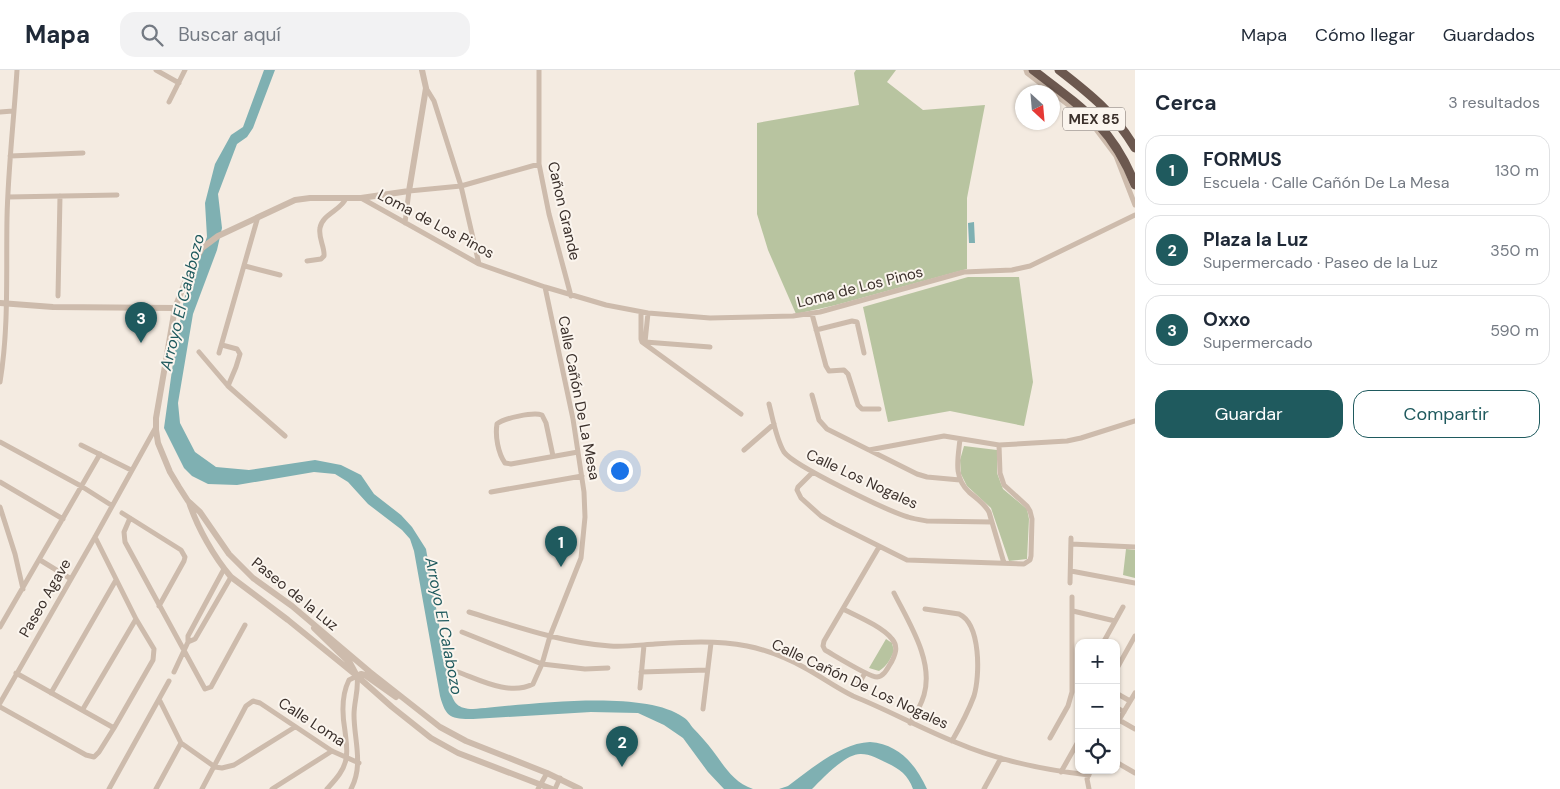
<!DOCTYPE html>
<html lang="es">
<head>
<meta charset="utf-8">
<style>
	body { margin:0; font-family:"DM Sans",sans-serif; background:#f2f2f3; color:#1f2937 }
	.controls { position:absolute; right:15px; bottom:15px; display:grid; overflow:hidden; border-radius:10px; box-shadow:0 1px 4px #0004 }
	.controls button { width:45px; height:45px; display:grid; place-items:center; padding:0; border:0; border-bottom:1px solid #e0e1e3; background:#fff; color:#1f2937; font:25px sans-serif }
	.compass { position:absolute; left:1015px; top:15px; width:45px; height:45px; border-radius:50%; background:#fff; box-shadow:0 1px 4px #0004; rotate:154deg }
	.you { position:absolute; left:619px; top:400px; width:18px; height:18px; margin:-12px; border:4px solid #fff; border-radius:50%; background:#1a73e8; box-shadow:0 0 0 8px #1a73e833 }
	.badge { display:grid; place-items:center; width:32px; height:32px; border-radius:50%; background:#1f5a5e; color:#fff; font-size:16px; font-weight:700 }
	.pin { position:absolute; translate:-50% -41px; filter:drop-shadow(0 1px 2px #0008) }
	.pin::after { content:''; position:absolute; top:26px; width:18px; height:15px; background:inherit; clip-path:polygon(0 0,100% 0,50% 100%) }
	.list { margin:0; padding:0; list-style:none }
	h2 { display:flex; justify-content:space-between; align-items:center; height:65px; margin:0; padding:0 20px; font-size:21px }
	h2 small { font-size:16px; font-weight:400; color:#747a83 }
	.list li { display:grid; grid-template-columns:32px 1fr auto; gap:15px; align-items:center; box-sizing:border-box; height:70px; margin:0 10px 10px; padding:0 10px; border:1px solid #e0e1e3; border-radius:15px }
	.list b { display:block; font-size:19px; white-space:nowrap }
	.list p { margin:0; font-size:16px; white-space:nowrap; color:#747a83 }
	.list em { font-size:16px; font-style:normal; color:#747a83 }
	.actions { display:flex; gap:10px; padding:15px 20px }
	.actions a { flex:1; padding:11px 0; border:1px solid #1f5a5e; border-radius:15px; text-align:center; font-size:18px; color:#1f5a5e }
	.actions .main { background:#1f5a5e; color:#fff }
	.icon { flex:none; width:28px; height:28px; fill:none; stroke:currentColor; stroke-width:2; stroke-linecap:round; stroke-linejoin:round }
	.map { position:relative; flex:none; width:1135px; height:719px; overflow:hidden }
	header { display:flex; align-items:center; gap:30px; box-sizing:border-box; height:70px; padding:0 25px; background:#fff; border-bottom:1px solid #e0e1e3 }
	header strong { font-size:24px }
	nav { display:flex; gap:28px; margin-inline-start:auto; font-size:18px }
	.search { width:350px; height:45px; background:#f2f2f3; display:flex; align-items:center; gap:12px; box-sizing:border-box; padding:0 18px; border-radius:15px; color:#747a83; font-size:19px }
	main { display:flex }
	aside { flex:1; background:#fff }
	.map>svg:first-child { display:block }
	.green { fill:#b8c4a0 }
	.water { fill:#7fb0b2 }
	.lines { fill:none; stroke-linecap:round; stroke-linejoin:round }
	.minor { stroke:#cdbbac; stroke-width:5 }
	.tertiary { stroke:#cdbbac; stroke-width:6 }
	.trunk { stroke:#6c584f; stroke-width:9 }
	.labels { text-anchor:middle; dominant-baseline:central; stroke-width:4; stroke-linejoin:round; paint-order:stroke }
	.shield { fill:#fbf5ee; stroke:#756b66; stroke-width:1 }
	.shield-label { font-size:14px; font-weight:bold; fill:#3b302b }
	.street-label { font-size:15px; fill:#3b302b; stroke:#fbf5ee }
	.water-label { font-size:16px; font-style:italic; fill:#1f5a5e; stroke:#fbf5ee }
</style>
</head>
<body>
<header>
<strong>Mapa</strong>
<div class="search"><svg class="icon" aria-label="search" viewBox="0 0 24 24"><circle cx="10" cy="10" r="6"/><path d="M15 15l6 6"/></svg>Buscar aquí</div>
<nav><a>Mapa</a><a>Cómo llegar</a><a>Guardados</a></nav>
</header>
<main>
<div class="map">
<svg width="1135" height="719" viewBox="0 0 1135 719">
	<rect width="100%" height="100%" fill="#f4ebe1"/>
	<path class="green" d="M856,0H896L887,12L923,40L985,35L967,128V199L836,235L796,244L768,180L757,144V53L859,35L854,3Z
		M968,207H1019L1033,312L1024,356L950,341L888,352L863,237Z
		M964,376L997,380V403L1003,419L1027,439L1029,449L1027,489L1009,491L991,438L967,416L961,404L960,390Z
		M1126,479L1135,480V508L1123,505Z
		M886,569L892,573L894,581C890,590 887,596 879,601L869,598Z"/>
	<path class="water" d="M264,0H275L253,58L247,67L237,74L218,124L222,158L217,180L193,244L178,333L180,353L195,382L216,397L249,400L315,390L341,395L361,405L374,424L401,445L412,457L426,479L450,619C453,633 458,639 473,639C523,635 643,618 683,647C687,649 690,654 693,658C700,665 707,673 713,681C725,697 733,712 753,719H724L708,702L683,668L664,655L638,643L591,642L473,649C451,649 446,648 440,626L414,481L410,469L402,460L368,434L348,412L335,404L314,402L237,415L208,414L192,406L184,398L164,358L173,293L184,229L207,167L205,133L215,94L231,65L243,57Z
		M974,152L975,173H969L968,153Z
		M870,672C899,674 916,695 927,719H913C908,705 900,699 887,693C879,689 870,684 861,684C846,683 822,709 812,719H779L788,716C811,699 841,673 870,672Z"/>
	<g class="lines">
		<path class="minor" d="M156,0L179,13
			M539,0V94L549,144L571,226
			M1026,0L1027,3L1089,51
			M426,18L434,31L461,116L479,194
			M169,32L185,0
			M0,42L13,41
			M1095,58L1116,86L1135,135
			M10,86L83,83
			M8,127L117,125
			M361,128L479,194L545,217L606,235L648,243L710,248L793,246L820,242L964,202L1012,200L1030,196L1135,145
			M405,153L409,121L461,116L539,94
			M307,191L321,189L324,186C325,177 318,168 320,158C322,144 342,140 346,128
			M245,196L280,205
			M58,226L60,126
			M641,242V269L642,272L741,344
			M812,244L826,296L829,301L844,300L848,304L858,335L862,339H879
			M816,260L852,251L857,252L864,283
			M645,272L710,277
			M645,272L648,243
			M222,275L237,279L240,284L236,297L228,316
			M199,282L228,316L285,366
			M219,283L257,150
			M0,312C9,258 6,202 7,148C8,99 14,49 17,0
			M812,325L819,350L827,359L917,404L927,407L960,410
			M769,334C773,349 776,369 784,382C794,396 888,441 908,447C914,449 921,450 927,451L992,452
			M960,369C958,389 953,407 969,422C977,429 984,433 989,442L1004,493
			M0,372L81,416L111,435
			M81,375L131,400
			M744,380L774,354
			M869,380L944,366L999,375L1067,371L1081,368L1135,351
			M553,386L546,353L542,345C533,342 504,348 497,354C495,366 498,383 505,393L511,394L578,382
			M813,402L798,417L797,420L801,428L821,446L835,454L907,490L1024,494L1030,490L1031,486L1032,449L1030,441L1027,436L1004,415L1000,403L999,375
			M0,412L63,449
			M491,422L582,406
			M0,437L15,484L23,519
			M122,443L181,480L185,487L184,491L159,536
			M130,448L124,462L125,472L205,619L211,617L245,555
			M1071,474L1135,477
			M40,490L71,509
			M1071,501L1135,513
			M1070,513L1071,468
			M894,523C909,553 934,591 924,625C921,635 916,644 910,653
			M843,539C857,546 883,557 892,569C898,576 896,583 892,591C888,597 885,606 877,607C869,607 834,585 825,580L823,576L824,571L879,477
			M925,539L959,544C981,554 980,606 974,626C968,642 960,657 952,671
			M1073,541L1115,551
			M469,542C515,556 562,573 610,576C625,577 640,575 655,574C685,572 717,570 747,576C767,580 789,589 807,599C823,608 837,618 853,626C888,640 920,658 955,672C997,690 1043,700 1089,705
			M0,557L100,384
			M462,562L542,594L585,599L608,598
			M188,572L195,569L231,507
			M1103,573L1123,537
			M1116,600L1135,566
			M174,602L188,572V566L224,499
			M458,602C480,610 510,626 533,614L542,594L550,566L581,488L585,447L584,422L573,349L545,217
			M641,602L707,600
			M16,603L114,658
			M858,615L865,603
			M640,618L644,575
			M51,623L116,510
			M1116,623L1130,631
			M160,631L181,673L215,697L222,698L234,695L295,657
			M0,633L95,467L156,357
			M0,637L86,685L94,687L99,682L114,658L153,590L154,579L136,549L95,467
			M1116,637L1124,642
			M83,639L136,549
			M703,639L711,573
			M1119,650L1135,659
			M1116,655L1135,623
			M1050,668L1068,636L1072,622V527
			M1116,692L1135,703
			M1061,702L1079,670
			M109,719L169,611
			M156,719L181,673
			M202,719L246,636L253,631L260,633L332,681L359,693
			M272,719L332,681
			M327,719C335,710 344,701 346,689C348,680 346,670 345,661C342,644 341,626 349,610L357,606C359,620 354,631 354,645C354,670 364,695 351,719
			M538,719L547,703
			M555,719L560,708
			M984,719L1001,688
			M1089,719L1087,709L1091,700"/>
		<path class="tertiary" d="M422,0L426,18L409,121L361,128H310L295,130L218,166L202,178L189,202L175,238L156,348V360L158,373L170,402L179,417L188,431L200,442L229,484L253,508L292,536L370,602L440,657L466,671L547,703L580,719
			M0,233L53,237L175,238
			M189,432C197,457 214,487 231,507L288,550L357,606L392,637L431,668L458,683L552,719
			M314,558L350,593L357,606L361,604L365,605L396,627"/>
		<path class="trunk" d="M1033,0C1080,36 1113,57 1135,115
			M1059,0C1090,24 1115,44 1135,78"/>
	</g>
	<g class="labels">
		<rect class="shield" x="1063" y="37.5" width="62" height="23" rx="4"/>
		<g class="shield-label">
			<text x="1094" y="49">MEX 85</text>
		</g>
		<g class="street-label">
			<text transform="translate(564 141) rotate(77)">Cañon Grande</text>
			<text transform="translate(436 154) rotate(28)">Loma de Los Pinos</text>
			<text transform="translate(860 217) rotate(-14)">Loma de Los Pinos</text>
			<text transform="translate(579 328) rotate(79)">Calle Cañón De La Mesa</text>
			<text transform="translate(862 409) rotate(25)">Calle Los Nogales</text>
			<text transform="translate(295 524) rotate(39)">Paseo de la Luz</text>
			<text transform="translate(45 528) rotate(-60)">Paseo Agave</text>
			<text transform="translate(860 614) rotate(25)">Calle Cañón De Los Nogales</text>
			<text transform="translate(312 652) rotate(33)">Calle Loma</text>
		</g>
		<g class="water-label">
			<text transform="translate(182 232) rotate(-76)">Arroyo El Calabozo</text>
			<text transform="translate(444 556) rotate(79)">Arroyo El Calabozo</text>
		</g>
	</g>
</svg>
<div class="controls">
<button>+</button>
<button>−</button>
<button><svg class="icon" aria-label="locate" viewBox="0 0 24 24"><circle cx="12" cy="12" r="6"/><path d="M12 2v4M12 18v4M2 12h4M18 12h4"/></svg></button>
</div>
<svg class="compass" viewBox="-18 -18 36 36"><path d="M0-13l5 13h-10z" fill="#e53935"/><path d="M0 13l5-13h-10z" fill="#747a83"/></svg>
<div class="you"></div>
<div class="pin badge" style="left:561px;top:497px">1</div>
<div class="pin badge" style="left:622px;top:697px">2</div>
<div class="pin badge" style="left:141px;top:273px">3</div>
</div>
<aside>
<h2>Cerca<small>3 resultados</small></h2>
<ul class="list">
<li><span class="badge">1</span><div><b>FORMUS</b><p>Escuela · Calle Cañón De La Mesa</p></div><em>130 m</em></li>
<li><span class="badge">2</span><div><b>Plaza la Luz</b><p>Supermercado · Paseo de la Luz</p></div><em>350 m</em></li>
<li><span class="badge">3</span><div><b>Oxxo</b><p>Supermercado</p></div><em>590 m</em></li>
</ul>
<div class="actions"><a class="main">Guardar</a><a>Compartir</a></div>
</aside>
</main>
</body>
</html>
